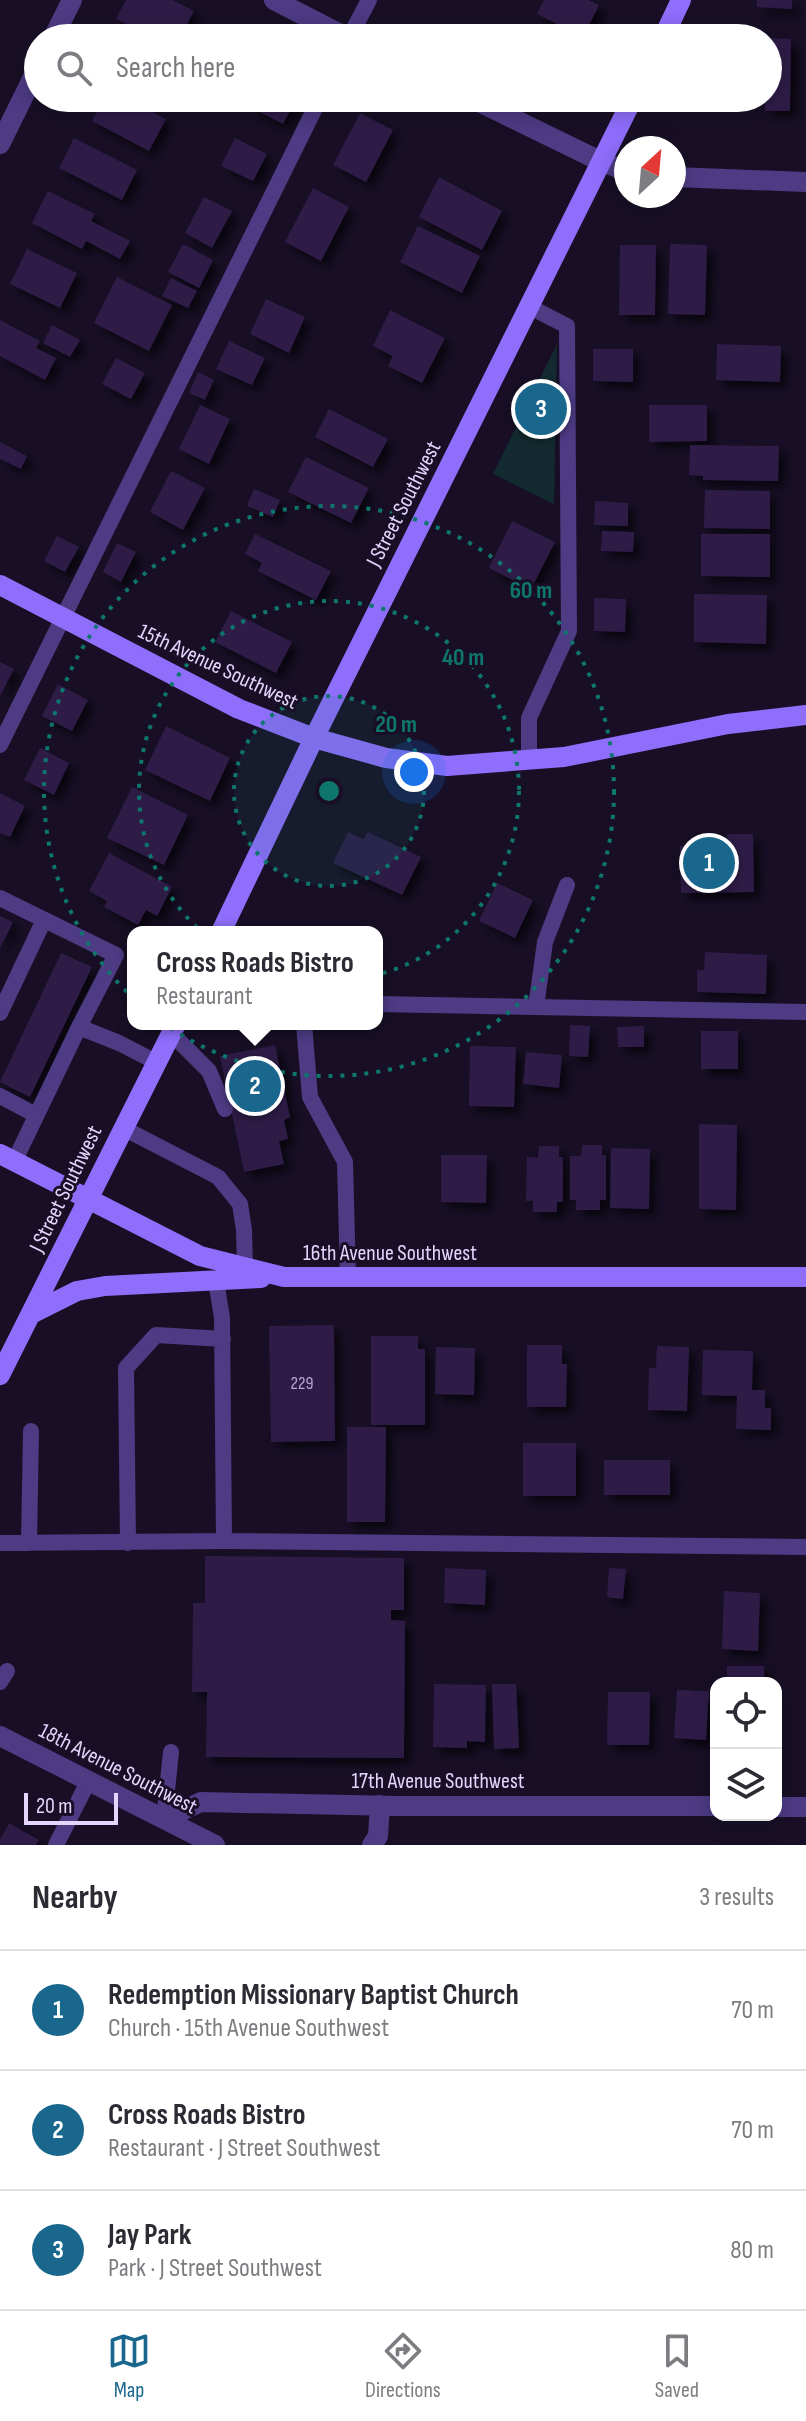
<!DOCTYPE html>
<html lang="en">
<head>
<meta charset="utf-8">
<style>
	body { margin:0; font-family:"Sofia Sans Condensed",sans-serif; background:#f7f7f7; color:#2b2b33 }
	.controls { position:absolute; right:24px; bottom:24px; display:grid; overflow:hidden; border-radius:16px; box-shadow:0 4px 20px #0003 }
	.controls button { width:72px; height:72px; display:grid; place-items:center; padding:0; border:0; border-bottom:2px solid #e1e1e2; background:#fff; color:#2b2b33; font:40px sans-serif }
	.compass { position:absolute; left:614px; top:136px; width:72px; height:72px; border-radius:50%; background:#fff; box-shadow:0 4px 20px #0003; rotate:26deg }
	.scale { position:absolute; left:24px; bottom:20px; width:94px; box-sizing:border-box; padding-left:8px; border:4px solid #e2d5fe; border-top:0; font-size:22px; line-height:28px; white-space:nowrap; color:#e2d5fe; -webkit-text-stroke:6px #180f26; paint-order:stroke }
	.you { position:absolute; left:414px; top:772px; width:28px; height:28px; margin:-20px; border:6px solid #fff; border-radius:50%; background:#1a73e8; box-shadow:0 0 0 12px #1a73e833 }
	.badge { display:grid; place-items:center; width:52px; height:52px; border-radius:50%; background:#1a678d; color:#fff; font-size:26px; font-weight:700 }
	.pin { position:absolute; translate:-50% -50%; border:4px solid #fff; box-shadow:0 2px 8px #0006 }
	.popup { position:absolute; left:127px; top:926px; width:256px; height:104px; box-sizing:border-box; display:grid; place-content:center; border-radius:16px; background:#fff; filter:drop-shadow(0 2px 6px #0005); font-size:26px; white-space:nowrap; color:#7c7c81 }
	.popup b { font-size:30px; color:#2b2b33 }
	.popup::after { content:''; position:absolute; left:50%; top:100%; margin-left:-16px; border:16px solid transparent; border-top-color:#fff }
	.list { margin:0; padding:0; list-style:none }
	h2 { display:flex; justify-content:space-between; align-items:center; height:104px; margin:0; padding:0 32px; font-size:34px }
	h2 small { font-size:26px; font-weight:400; color:#7c7c81 }
	.list li { display:grid; grid-template-columns:52px 1fr auto; gap:24px; align-items:center; box-sizing:border-box; height:120px; padding:0 32px; border-top:2px solid #e1e1e2 }
	.list b { display:block; font-size:30px; white-space:nowrap }
	.list p { margin:0; font-size:26px; white-space:nowrap; color:#7c7c81 }
	.list em { font-size:26px; font-style:normal; color:#7c7c81 }
	.icon { flex:none; width:44px; height:44px; fill:none; stroke:currentColor; stroke-width:2; stroke-linecap:round; stroke-linejoin:round }
	.map { position:relative; flex:none; width:806px; height:1845px; overflow:hidden }
	.search { position:absolute; background:#fff; box-shadow:0 4px 20px #0003; left:24px; right:24px; top:24px; height:88px; display:flex; align-items:center; gap:20px; box-sizing:border-box; padding:0 28px; border-radius:44px; color:#7c7c81; font-size:30px }
	.sheet { height:464px; background:#fff }
	nav { display:flex; justify-content:space-around; align-items:center; box-sizing:border-box; height:112px; border-top:2px solid #e1e1e2; background:#fff; font-size:22px; color:#7c7c81 }
	nav a { display:grid; justify-items:center; gap:4px }
	nav .on { color:#1a678d }
	.map>svg:first-child { display:block }
	.green { fill:#132b30 }
	.building { fill:#2d1c46; filter:url(#shadow) }
	.lines { fill:none; stroke-linecap:round; stroke-linejoin:round }
	.lane { stroke:#4d3b84; stroke-width:16 }
	.street { stroke:#4d3b84; stroke-width:20 }
	.secondary { stroke:#8f6efc; stroke-width:20 }
	.ring { fill:none; stroke:#0f766e; stroke-width:4; stroke-dasharray:4 8 }
	.labels { text-anchor:middle; dominant-baseline:central; stroke-width:6; stroke-linejoin:round; paint-order:stroke }
	.number-label { font-size:18px; fill:#b5a7d0 }
	.street-label { font-size:22px; fill:#e2d5fe; stroke:#180f26 }
	.centre { fill:#0f766e; stroke:#180f26; stroke-width:4 }
	.ring-label { font-size:24px; text-anchor:middle; font-weight:bold; fill:#0f766e; stroke:#180f26; stroke-width:6; stroke-linejoin:round; paint-order:stroke }
</style>
</head>
<body>
<div class="map">
<svg width="806" height="1845" viewBox="0 0 806 1845">
	<defs>
		<filter id="shadow"><feDropShadow dx="7" dy="7" stdDeviation="4" flood-color="#0009"/></filter>
	</defs>
	<rect width="100%" height="100%" fill="#180f26"/>
	<path class="green" d="M557,344L554,504L493,474Z"/>
	<path class="building" d="M126,0H173L194,11L180,38H152L116,19Z
		M544,0H588L599,5L583,37L537,14Z
		M757,0H792V9L757,7Z
		M768,38L791,39L790,111H765V98H768Z
		M104,98H125L166,119L149,151L92,121Z
		M255,98H297L283,124L250,107Z
		M360,113L393,130L366,182L333,165Z
		M74,138L137,170L122,200L59,168Z
		M235,138L267,154L253,181L221,166Z
		M439,177L502,211L482,250L419,217Z
		M313,188L349,207L321,261L285,242Z
		M48,191L95,214L91,221L130,241L120,259L86,241L82,249L32,223Z
		M204,197L232,211L212,248L185,233Z
		M418,226L480,256L462,293L400,262Z
		M183,244L213,260L199,288L168,272Z
		M670,244L707,245L705,315L668,314Z
		M620,245H656L655,315H619Z
		M27,249L77,273L60,308L10,284Z
		M117,277L172,305L149,351L94,323Z
		M171,278L197,291L188,308L162,296Z
		M266,299L305,317L289,353L250,334Z
		M390,310L445,338L422,383L388,366L393,356L373,346Z
		M0,320L40,341L36,348L56,358L45,380L0,356Z
		M52,325L80,340L70,357L43,343Z
		M229,341L265,358L252,385L216,369Z
		M717,344L781,346L780,382L716,380Z
		M593,349H633V382L593,381Z
		M116,358L145,373L131,399L102,384Z
		M198,372L214,380L205,400L189,393Z
		M200,405L230,419L209,464L179,449Z
		M649,405H707V441L649,442Z
		M329,409L388,439L373,467L315,437Z
		M0,442L27,456L21,469L0,459Z
		M690,445L779,446L778,481L703,480V476L689,475Z
		M306,457L369,488L351,523L288,492Z
		M171,471L205,488L183,530L150,512Z
		M254,489L280,500L273,517L247,506Z
		M705,490L770,491V529L704,528Z
		M595,501L628,503V526L594,525Z
		M512,521L555,542L531,589L489,568Z
		M602,531L634,532L633,552L601,551Z
		M255,534L331,571L316,600L258,571L262,563L245,554Z
		M701,534H770V577L701,576Z
		M57,536L79,547L65,572L44,561Z
		M117,543L136,552L121,582L103,572Z
		M694,594L767,595L766,644L694,642Z
		M594,598L626,599L625,632L594,631Z
		M231,611L292,642L276,673L215,642Z
		M0,662L14,669L0,696Z
		M58,684L88,700L72,731L42,716Z
		M166,726L230,758L210,801L145,770Z
		M40,748L69,763L54,795L24,780Z
		M132,787L188,815L164,865L107,838Z
		M0,793L25,806L10,837L0,833Z
		M348,832L364,839L368,832L421,857L402,895L333,863Z
		M727,834H753L754,892L681,893L680,846H727Z
		M109,853L172,887L157,916L146,910L138,925L104,907L107,901L89,891Z
		M497,883L533,900L515,938L479,921Z
		M0,916L13,922L0,948Z
		M705,952L767,955L766,994L697,992V970H704Z
		M61,953L92,967L30,1097L0,1082Z
		M570,1025L590,1026L588,1057L569,1056Z
		M644,1026V1047H618L617,1027Z
		M701,1031H738V1069H701Z
		M275,1045L290,1117L284,1120L288,1139L279,1141L284,1164L244,1172L220,1056Z
		M470,1046L516,1047L514,1107L469,1106Z
		M526,1052L562,1055L559,1088L523,1084Z
		M699,1124L737,1125L736,1210L699,1209Z
		M582,1145H602V1155H606V1200H600V1210H576V1200H570V1156H581Z
		M539,1146H559V1157H563V1202H557V1212H533V1201H526L527,1157L538,1158Z
		M611,1148L650,1149L649,1209L610,1208Z
		M441,1155H487L486,1203L441,1202Z
		M334,1325L335,1441L271,1442L269,1326Z
		M371,1336H418V1349H425V1425H371Z
		M527,1345H562V1364H567L566,1407H527Z
		M657,1346L689,1347L687,1411L648,1410L649,1368H656Z
		M436,1347L475,1348L474,1395L435,1394Z
		M703,1350L753,1351L752,1390H765V1408H771V1430L736,1429L737,1396L702,1395Z
		M347,1427H386L385,1522H347Z
		M523,1443H576V1496H523Z
		M604,1460H670V1495H604Z
		M205,1556L404,1558V1610H391V1620L405,1621L404,1758L206,1757L207,1692H192L193,1603H205Z
		M445,1568L486,1570L485,1605L444,1603Z
		M609,1568L626,1569L623,1599L607,1597Z
		M724,1591L760,1593L758,1651L722,1649Z
		M727,1666H764V1683H727Z
		M434,1684L486,1685L485,1742L467,1741V1748L433,1747Z
		M492,1684H516L519,1748L494,1749Z
		M677,1690L709,1691L706,1740L674,1738Z
		M608,1692H650L649,1745H607Z
		M9,1823L39,1840L36,1845H0V1840Z"/>
	<g class="lines">
		<path class="lane" d="M349,38L369,0
			M0,745L320,98
			M529,759V718L569,631L567,326L530,307
			M0,898L116,955L79,1027
			M377,1004L806,1012
			M536,1007L545,942L567,885
			M0,1013L44,920
			M304,1024L310,1097L345,1162L348,1277
			M171,1033L209,1071L225,1109
			M0,1096L36,1115
			M123,1128L218,1177L240,1204L244,1230L245,1267
			M14,1162L79,1027L119,1043L156,1062
			M216,1280L222,1318L224,1541
			M0,1543L224,1541L806,1547
			M29,1543L31,1431
			M128,1543L126,1368L156,1335L223,1339
			M0,1682L7,1671
			M164,1819L171,1752
			M56,1845L89,1780"/>
		<path class="street" d="M274,0L348,38
			M53,38L72,0
			M471,98L602,162L626,171
			M0,144L38,67
			M674,177L806,182
			M0,1736L215,1845
			M776,1807H806
			M164,1819L201,1802L396,1806H716
			M372,1845L378,1836L380,1805"/>
		<path class="secondary" d="M663,38L681,0
			M0,585L239,709L314,738L386,758L447,766L564,757L728,724L806,715
			M221,932L314,738L633,98
			M0,1154L200,1256L284,1277H806
			M31,1314L77,1291L105,1286L261,1278
			M0,1375L176,1024"/>
	</g>
	<circle cx="329" cy="791" r="95" fill="#0f766e" fill-opacity=".12"/>
	<g class="ring">
		<circle cx="329" cy="791" r="95"/>
		<circle cx="329" cy="791" r="190"/>
		<circle cx="329" cy="791" r="285"/>
	</g>
	<g class="labels">
		<g class="number-label">
			<text x="302" y="1383">229</text>
		</g>
		<g class="street-label">
			<text transform="translate(404 504) rotate(-63)">J Street Southwest</text>
			<text transform="translate(218 667) rotate(25)">15th Avenue Southwest</text>
			<text transform="translate(66 1189) rotate(-64)">J Street Southwest</text>
			<text x="390" y="1253">16th Avenue Southwest</text>
			<text transform="translate(118 1769) rotate(27)">18th Avenue Southwest</text>
			<text x="438" y="1781">17th Avenue Southwest</text>
		</g>
	</g>
	<circle cx="329" cy="791" r="12" class="centre"/>
	<g class="ring-label">
		<text x="531" y="598">60 m</text>
		<text x="463" y="665">40 m</text>
		<text x="396" y="732">20 m</text>
	</g>
</svg>
<div class="controls">
<button><svg class="icon" aria-label="locate" viewBox="0 0 24 24"><circle cx="12" cy="12" r="6"/><path d="M12 2v4M12 18v4M2 12h4M18 12h4"/></svg></button>
<button><svg class="icon" aria-label="layers" viewBox="0 0 24 24"><path d="M12 4l9 5-9 5-9-5zM3 14l9 5 9-5"/></svg></button>
</div>
<svg class="compass" viewBox="-18 -18 36 36"><path d="M0-13l5 13h-10z" fill="#e53935"/><path d="M0 13l5-13h-10z" fill="#7c7c81"/></svg>
<div class="scale">20 m</div>
<div class="you"></div>
<div class="pin badge" style="left:709px;top:863px">1</div>
<div class="pin badge" style="left:255px;top:1086px">2</div>
<div class="popup"><b>Cross Roads Bistro</b>Restaurant</div>
<div class="pin badge" style="left:541px;top:409px">3</div>
<div class="search"><svg class="icon" aria-label="search" viewBox="0 0 24 24"><circle cx="10" cy="10" r="6"/><path d="M15 15l6 6"/></svg>Search here</div>
</div>
<section class="sheet">
<h2>Nearby<small>3 results</small></h2>
<ul class="list">
<li><span class="badge">1</span><div><b>Redemption Missionary Baptist Church</b><p>Church · 15th Avenue Southwest</p></div><em>70 m</em></li>
<li><span class="badge">2</span><div><b>Cross Roads Bistro</b><p>Restaurant · J Street Southwest</p></div><em>70 m</em></li>
<li><span class="badge">3</span><div><b>Jay Park</b><p>Park · J Street Southwest</p></div><em>80 m</em></li>
</ul>
</section>
<nav>
<a class="on"><svg class="icon" aria-label="map" viewBox="0 0 24 24"><path d="M3 6l6-2 6 2 6-2v14l-6 2-6-2-6 2zM9 4v14M15 6v14"/></svg>Map</a>
<a><svg class="icon" aria-label="directions" viewBox="0 0 24 24"><path d="M12 3l9 9-9 9-9-9zM9 14v-3h6M13 9l2 2-2 2"/></svg>Directions</a>
<a><svg class="icon" aria-label="saved" viewBox="0 0 24 24"><path d="M7 4h10v16l-5-4-5 4z"/></svg>Saved</a>
</nav>
</body>
</html>
